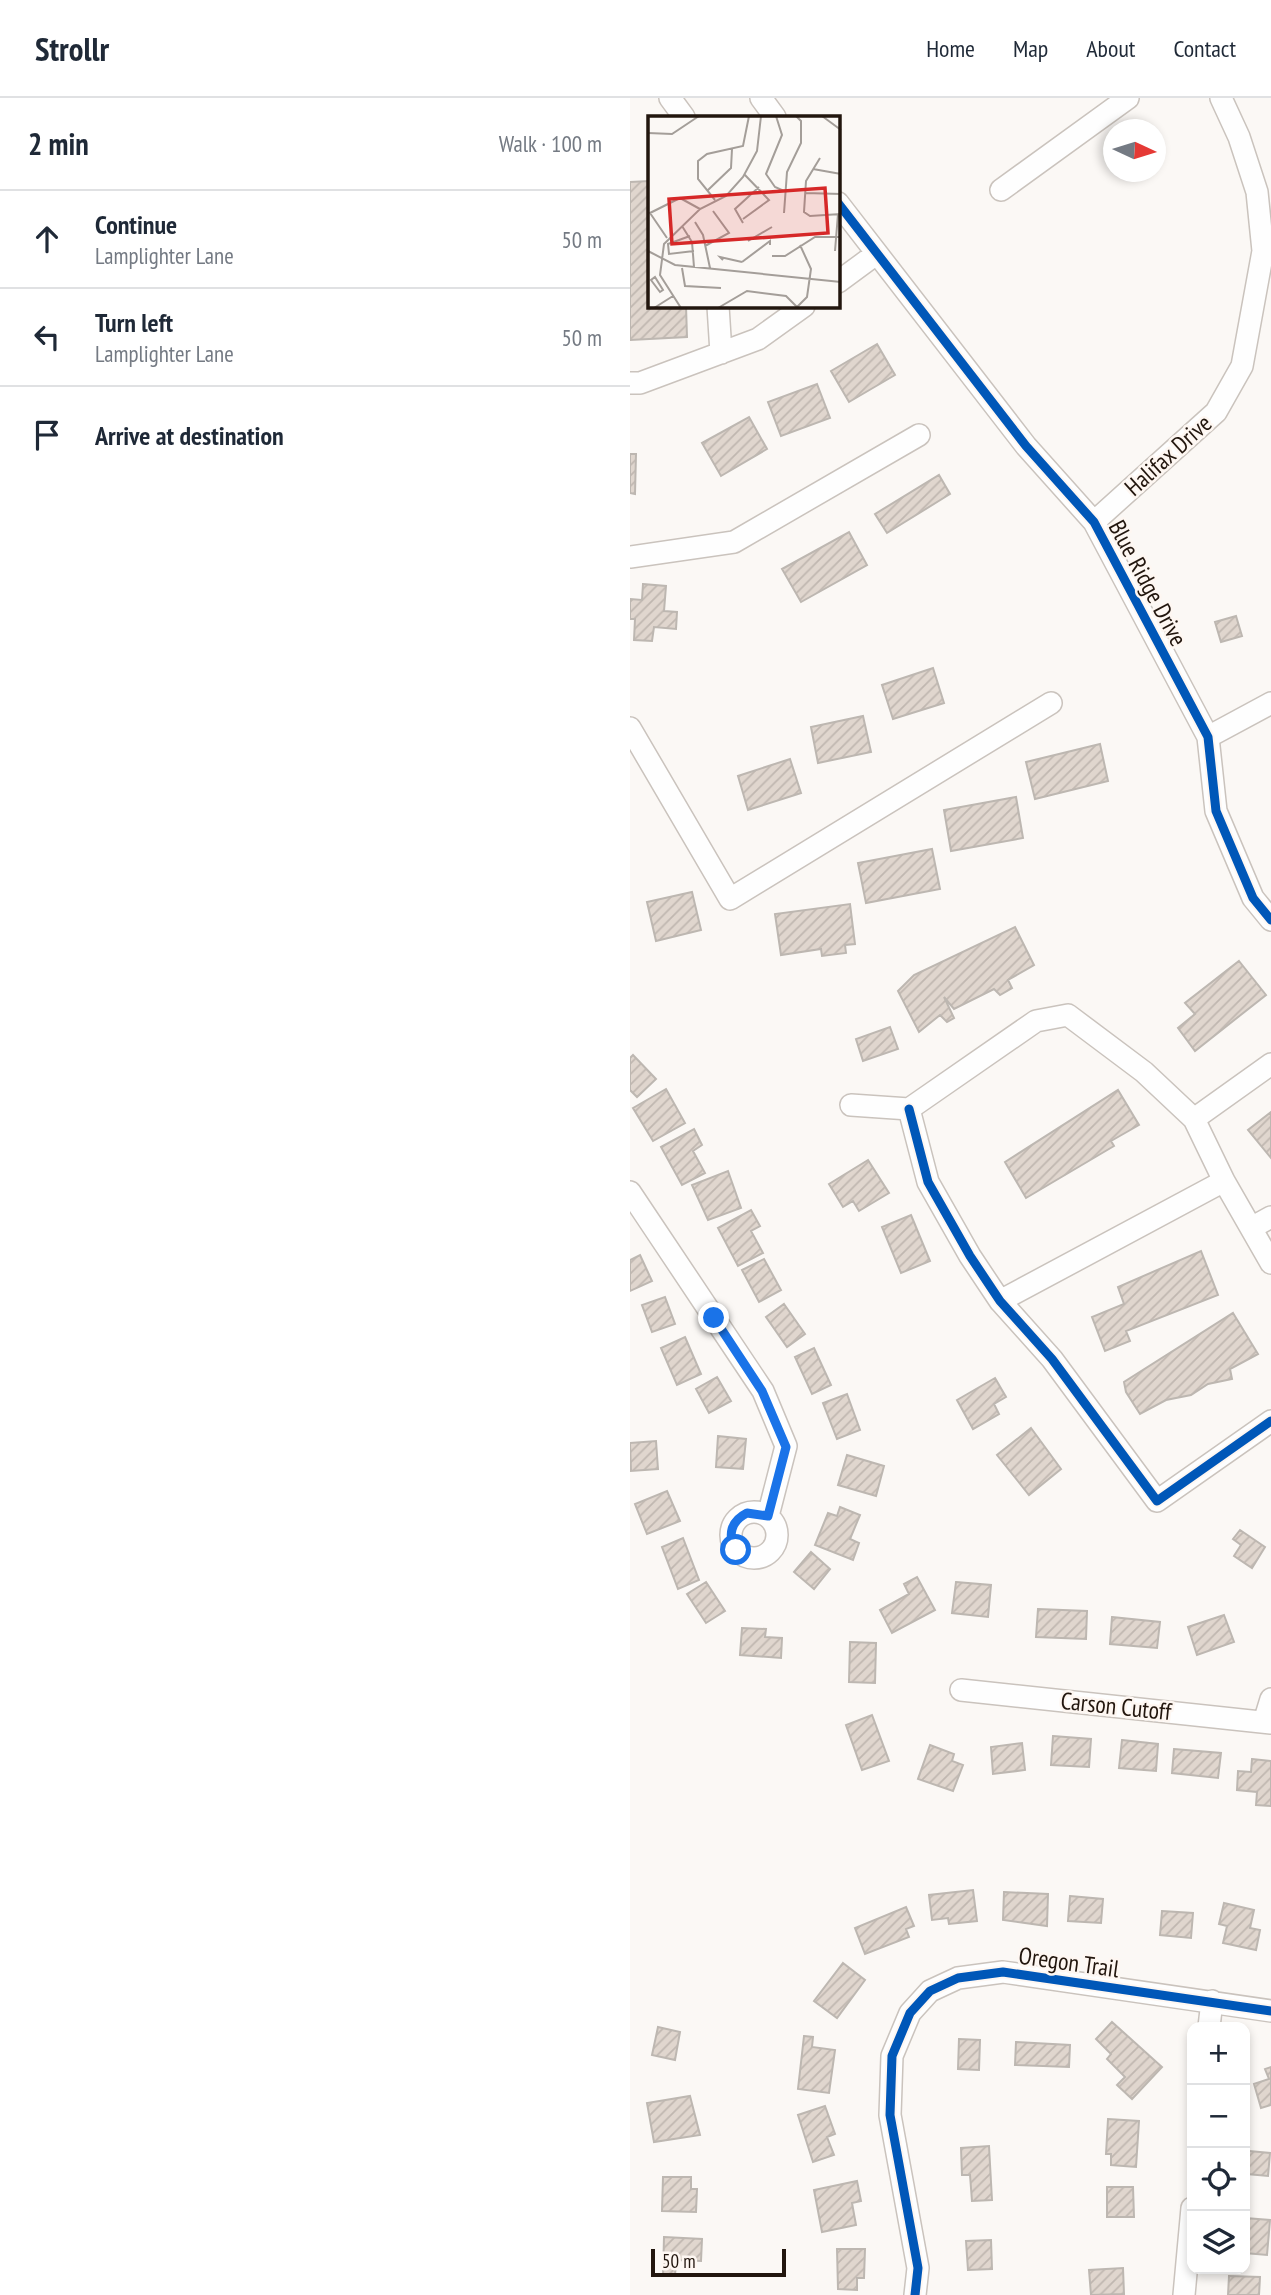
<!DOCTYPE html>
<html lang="en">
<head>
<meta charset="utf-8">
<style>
	body { margin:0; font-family:"PT Sans Narrow",sans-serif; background:#f6f6f7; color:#1f2937 }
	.controls { position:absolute; right:21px; bottom:21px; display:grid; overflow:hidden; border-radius:14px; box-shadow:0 4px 10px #0003 }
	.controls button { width:63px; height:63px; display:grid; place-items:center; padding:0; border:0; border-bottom:2px solid #e0e1e3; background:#fff; color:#1f2937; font:35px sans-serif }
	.compass { position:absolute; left:473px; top:21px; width:63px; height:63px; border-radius:50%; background:#fff; box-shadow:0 4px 10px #0003; rotate:94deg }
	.scale { position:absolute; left:21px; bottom:18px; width:135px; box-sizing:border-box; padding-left:7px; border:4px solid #22160e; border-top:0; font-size:19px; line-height:24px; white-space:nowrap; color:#22160e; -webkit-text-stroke:5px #fef7f2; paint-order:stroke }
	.stop { position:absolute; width:21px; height:21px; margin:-16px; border:5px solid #1a73e8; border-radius:50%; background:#fff }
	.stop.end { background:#1a73e8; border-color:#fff; box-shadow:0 2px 7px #0008 }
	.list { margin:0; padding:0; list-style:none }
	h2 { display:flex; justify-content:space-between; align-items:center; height:91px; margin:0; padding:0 28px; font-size:30px }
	h2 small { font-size:23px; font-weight:400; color:#747a83 }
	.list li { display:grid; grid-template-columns:46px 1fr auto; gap:21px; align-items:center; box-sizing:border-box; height:98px; padding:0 28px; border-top:2px solid #e0e1e3 }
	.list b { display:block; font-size:26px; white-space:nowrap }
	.list p { margin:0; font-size:23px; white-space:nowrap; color:#747a83 }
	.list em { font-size:23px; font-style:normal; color:#747a83 }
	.icon { flex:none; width:38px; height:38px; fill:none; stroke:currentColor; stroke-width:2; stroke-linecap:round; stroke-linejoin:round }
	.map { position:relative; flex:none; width:641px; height:2197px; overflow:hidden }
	header { display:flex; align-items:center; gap:42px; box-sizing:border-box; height:98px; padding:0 35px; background:#fff; border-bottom:2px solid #e0e1e3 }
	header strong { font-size:33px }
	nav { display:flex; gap:38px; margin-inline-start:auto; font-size:24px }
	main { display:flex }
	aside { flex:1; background:#fff }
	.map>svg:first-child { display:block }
	.building { fill:url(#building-hatch); stroke:#bdb7b1; stroke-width:2 }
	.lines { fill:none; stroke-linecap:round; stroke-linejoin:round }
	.minor-casing { stroke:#cac3bd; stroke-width:24 }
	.minor { stroke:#fefefe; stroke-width:21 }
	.cycleway-casing { stroke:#fef7f2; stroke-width:13 }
	.cycleway { stroke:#0057b8; stroke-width:9 }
	.route { stroke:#1a73e8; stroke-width:9 }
	.labels { text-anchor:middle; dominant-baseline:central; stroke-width:5; stroke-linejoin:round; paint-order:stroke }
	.street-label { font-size:24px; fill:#22160e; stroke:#fef7f2 }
	.inset-road { fill:none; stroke:#a49e99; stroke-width:2 }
	.view { fill:#d62828; fill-opacity:0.15; stroke:#d62828; stroke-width:3.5 }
	.inset-edge { fill:none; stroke:#22160e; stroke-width:3.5 }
</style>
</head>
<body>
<header>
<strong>Strollr</strong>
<nav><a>Home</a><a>Map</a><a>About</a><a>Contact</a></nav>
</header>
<main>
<aside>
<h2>2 min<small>Walk · 100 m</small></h2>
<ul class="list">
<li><svg class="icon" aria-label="ahead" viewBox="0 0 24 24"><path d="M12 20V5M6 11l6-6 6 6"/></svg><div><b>Continue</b><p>Lamplighter Lane</p></div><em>50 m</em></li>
<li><svg class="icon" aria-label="left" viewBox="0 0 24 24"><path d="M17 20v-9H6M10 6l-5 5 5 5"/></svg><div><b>Turn left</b><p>Lamplighter Lane</p></div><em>50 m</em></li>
<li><svg class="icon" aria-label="arrive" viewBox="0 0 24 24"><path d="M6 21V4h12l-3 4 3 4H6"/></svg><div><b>Arrive at destination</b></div></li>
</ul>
</aside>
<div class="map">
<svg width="641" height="2197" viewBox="0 0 641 2197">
	<defs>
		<pattern id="building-hatch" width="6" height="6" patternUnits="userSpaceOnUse" patternTransform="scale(1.75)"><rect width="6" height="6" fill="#e0d6ce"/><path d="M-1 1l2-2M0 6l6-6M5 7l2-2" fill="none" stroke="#c0b7b0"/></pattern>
	</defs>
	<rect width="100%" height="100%" fill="#fbf8f5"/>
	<path class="building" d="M19,83V208H56L57,239L0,242V84Z
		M247,246L265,277L219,304L201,273Z
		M187,286L200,320L151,338L138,304Z
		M119,319L137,351L91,378L72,345Z
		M0,356H6L5,396L0,395Z
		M309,377L320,396L257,435L245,416Z
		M219,434L237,467L171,504L152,471Z
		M13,486L36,488L34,513L47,514L46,531L24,529L22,543L4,542L5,521H0V501L12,502Z
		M606,518L612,538L591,544L585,524Z
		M303,570L314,605L263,621L252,587Z
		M233,618L241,654L188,665L181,629Z
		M470,646L478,683L405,701L396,664Z
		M160,661L171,695L118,712L108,678Z
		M386,699L393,740L321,753L314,712Z
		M302,751L310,791L236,805L228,765Z
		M62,794L71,832L26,843L17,804Z
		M220,806L225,846L215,847L216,855L192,858L191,851L151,857L145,816Z
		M385,829L404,867L378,882L382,890L370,897L364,891L324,911L314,899L324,920L317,924L310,917L289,934L268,893L284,877Z
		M609,863L636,897L565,953L548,930L565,916L555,905Z
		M260,929L268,951L233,963L226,941Z
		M3,957L26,981L7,999L0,992V960Z
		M36,991L55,1025L23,1043L3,1010Z
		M488,992L509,1027L481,1043L484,1048L396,1100L375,1064Z
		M641,1014V1060L618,1032Z
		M64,1031L72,1047L63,1053L75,1075L52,1087L31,1049Z
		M238,1062L259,1095L229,1113L223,1103L213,1109L199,1086Z
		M98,1073L111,1110L78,1122L62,1087Z
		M121,1112L130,1128L121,1133L133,1155L108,1168L88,1130Z
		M281,1117L300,1163L271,1175L252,1129Z
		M571,1153L588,1197L496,1233L500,1243L475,1253L462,1219L494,1206L488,1189Z
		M10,1157L22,1183L0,1193V1162Z
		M134,1161L151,1192L129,1204L112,1172Z
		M35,1199L45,1226L22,1234L12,1207Z
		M154,1206L175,1236L157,1249L136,1219Z
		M603,1215L628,1256L600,1271L602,1281L578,1286L561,1297L536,1302L510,1316L496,1294L494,1284Z
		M55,1239L71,1276L47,1287L31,1250Z
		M184,1250L201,1287L182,1296L165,1259Z
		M87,1279L101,1303L79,1315L66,1291Z
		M365,1280L376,1299L364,1306L369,1316L343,1331L327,1302Z
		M217,1296L230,1332L207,1341L193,1305Z
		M401,1330L431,1371L399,1397L367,1357Z
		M88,1338L116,1341L113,1371L86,1369Z
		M26,1343L28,1371L1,1373L0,1345Z
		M217,1357L254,1368L246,1398L208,1387Z
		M37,1393L50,1423L17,1436L5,1406Z
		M210,1409L230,1417L220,1441L229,1445L223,1462L185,1447L198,1415L207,1418Z
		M610,1432L635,1449L622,1470L604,1458L611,1447L603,1441Z
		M53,1440L69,1482L48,1491L32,1449Z
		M181,1454L200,1471L184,1491L164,1474Z
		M287,1479L305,1512L262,1535L250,1512L279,1496L274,1486Z
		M76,1484L95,1513L76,1525L57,1496Z
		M326,1484L361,1487L358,1519L322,1515Z
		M408,1511L457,1513L456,1541L406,1539Z
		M594,1517L604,1544L567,1557L558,1529Z
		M482,1519L530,1524L527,1550L480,1546Z
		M112,1530L136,1531L135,1539L152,1540L151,1560L110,1557Z
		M220,1544L246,1545L245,1585L219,1584Z
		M242,1617L259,1663L232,1672L216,1627Z
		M423,1638L461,1641L459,1669L421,1667Z
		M492,1642L528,1646L526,1673L489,1670Z
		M392,1645L395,1672L363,1676L361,1649Z
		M300,1647L324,1656L322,1663L333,1667L323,1693L288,1681Z
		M544,1651L591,1655L588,1680L542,1675Z
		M622,1661L641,1663V1708L626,1707L627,1694L607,1692L608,1673L621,1674Z
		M343,1792L347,1823L319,1826L318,1820L302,1822L299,1797Z
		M374,1794L418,1796L417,1828L373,1822Z
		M440,1798L473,1801L471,1825L438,1823Z
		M594,1805L624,1812L620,1830L630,1832L626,1852L593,1845L597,1828L589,1826Z
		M276,1809L284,1828L276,1831L279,1839L235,1856L225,1830Z
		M532,1813L563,1815L561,1840L530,1837Z
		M213,1865L235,1882L207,1920L184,1903Z
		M482,1924L532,1969L502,2001L487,1987L495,1979L477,1961L481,1956L466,1941Z
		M28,1929L50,1934L45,1962L22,1957Z
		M174,1938L183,1939L182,1949L205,1952L199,1995L168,1991Z
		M329,1941L350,1942L349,1972L328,1971Z
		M386,1944L440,1947L439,1969L385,1967Z
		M641,1969V2007L631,2010L624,1986L639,1981L635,1971Z
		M60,1998L70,2037L24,2044L17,2005Z
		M195,2008L205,2036L197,2039L204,2057L183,2064L168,2017Z
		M478,2021L509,2023L506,2069L481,2067V2056H476Z
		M359,2048L362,2102L342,2103L340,2077H332L331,2050Z
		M619,2053L640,2055L638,2078L617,2076Z
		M33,2079H61V2091H67L66,2114L32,2113Z
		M227,2083L231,2103L222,2105L226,2127L192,2134L184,2092Z
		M477,2089H503L504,2119H477Z
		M615,2120L640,2122L637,2157L615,2155Z
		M34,2139L72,2141L71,2163L46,2162L45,2178H33Z
		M361,2142L362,2171L338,2172L336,2143Z
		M207,2151H235L234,2180H227V2192L208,2191Z
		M493,2170L494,2196L461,2197L459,2172Z
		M599,2178L630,2179L629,2197H598Z"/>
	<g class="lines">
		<defs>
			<path id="minor" d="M40,0L54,19
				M131,0L145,19
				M371,92L498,0
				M208,105L396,348L464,424L578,639L586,713L623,800L641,822
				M208,184L246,156
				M88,208L91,255
				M0,285H10L128,241L174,208
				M464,424L586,314L612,268L633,153L627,94L609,39L591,0
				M0,459L104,444L289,337
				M0,630L100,801L421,605
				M578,639L641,605
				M221,1007L279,1011L406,923L438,917L514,974L564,1021L594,1083L641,1165
				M279,1011L298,1084L340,1158L370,1203L422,1261L527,1403L641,1323
				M564,1021L641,966
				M0,1094L133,1293L156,1348L138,1418
				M621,1130L641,1119
				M370,1203L594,1083
				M101 1437a23 23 0 1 1 46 0a23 23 0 1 1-46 0Z
				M331,1592L641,1625
				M634,1624L641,1601
				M579,1929L582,1903
				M285,2197L288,2170L260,2017L262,1958L280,1915L300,1893L328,1880L373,1874L641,1913
				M554,2197L562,2110"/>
		</defs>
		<use href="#minor" class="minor-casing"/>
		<use href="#minor" class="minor"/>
		<defs>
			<path id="cycleway" d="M208,105L396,348L464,424L578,639L586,713L623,800L641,822
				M279,1011L298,1084L340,1158L370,1203L422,1261L527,1403L641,1323
				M285,2197L288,2170L260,2017L262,1958L280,1915L300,1893L328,1880L373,1874L641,1913"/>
		</defs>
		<use href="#cycleway" class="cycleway-casing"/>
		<use href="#cycleway" class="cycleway"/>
	</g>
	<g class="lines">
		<path class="route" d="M84,1220L132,1293L156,1349L138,1418L117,1415C101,1423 97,1437 106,1452"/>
	</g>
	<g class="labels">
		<g class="street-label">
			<text transform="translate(538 357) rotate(-42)">Halifax Drive</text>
			<text transform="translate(518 485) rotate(62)">Blue Ridge Drive</text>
			<text transform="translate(486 1608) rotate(6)">Carson Cutoff</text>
			<text transform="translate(439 1864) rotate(8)">Oregon Trail</text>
		</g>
	</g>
	<g transform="translate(18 18)">
		<rect width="192" height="192" fill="#fbf8f5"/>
		<path class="inset-road" d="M128,0L134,19L118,58L127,71L136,75M174,0L193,14M0,17L24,18L51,0M172,42L158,65L156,96L162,100L193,98M165,53L193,58M60,74L83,52L84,33M157,77L193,78M67,84L50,63V45L59,38L95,30L101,0M136,97L139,56L153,27V5L148,0M95,103L121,84L96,58M47,106L55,119L62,152M95,107L87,93L111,71M34,110L44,126L46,151M42,120L20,128L21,138L46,135M19,122L2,97L32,82L52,93M100,125L124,111M57,130L81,117L65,95M0,135L27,149L193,166M187,135L190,98M124,140H137L167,121H193M75,144L72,141L94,146M94,146L122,125V129M34,152L37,170L73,172M7,161L15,174L12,176L3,164ZM6,192L25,180M33,192L12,159L16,128L52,93L78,80L95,61L109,35L113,0M70,192L99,175L138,180L150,192M148,192L159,181L163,153L152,129"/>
		<path class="view" d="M177,72L180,117L24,128L21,83Z"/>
		<rect width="192" height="192" class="inset-edge"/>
	</g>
</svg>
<div class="controls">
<button>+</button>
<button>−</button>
<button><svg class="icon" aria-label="locate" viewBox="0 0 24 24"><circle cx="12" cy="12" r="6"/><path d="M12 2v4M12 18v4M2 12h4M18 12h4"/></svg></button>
<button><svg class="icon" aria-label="layers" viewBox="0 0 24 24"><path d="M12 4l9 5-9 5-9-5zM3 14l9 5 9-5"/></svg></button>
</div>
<svg class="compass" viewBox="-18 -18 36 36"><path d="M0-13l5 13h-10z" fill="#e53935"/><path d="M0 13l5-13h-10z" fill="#747a83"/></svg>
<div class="scale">50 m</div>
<div class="stop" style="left:106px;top:1452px"></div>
<div class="stop end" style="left:84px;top:1220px"></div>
</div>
</main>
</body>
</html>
